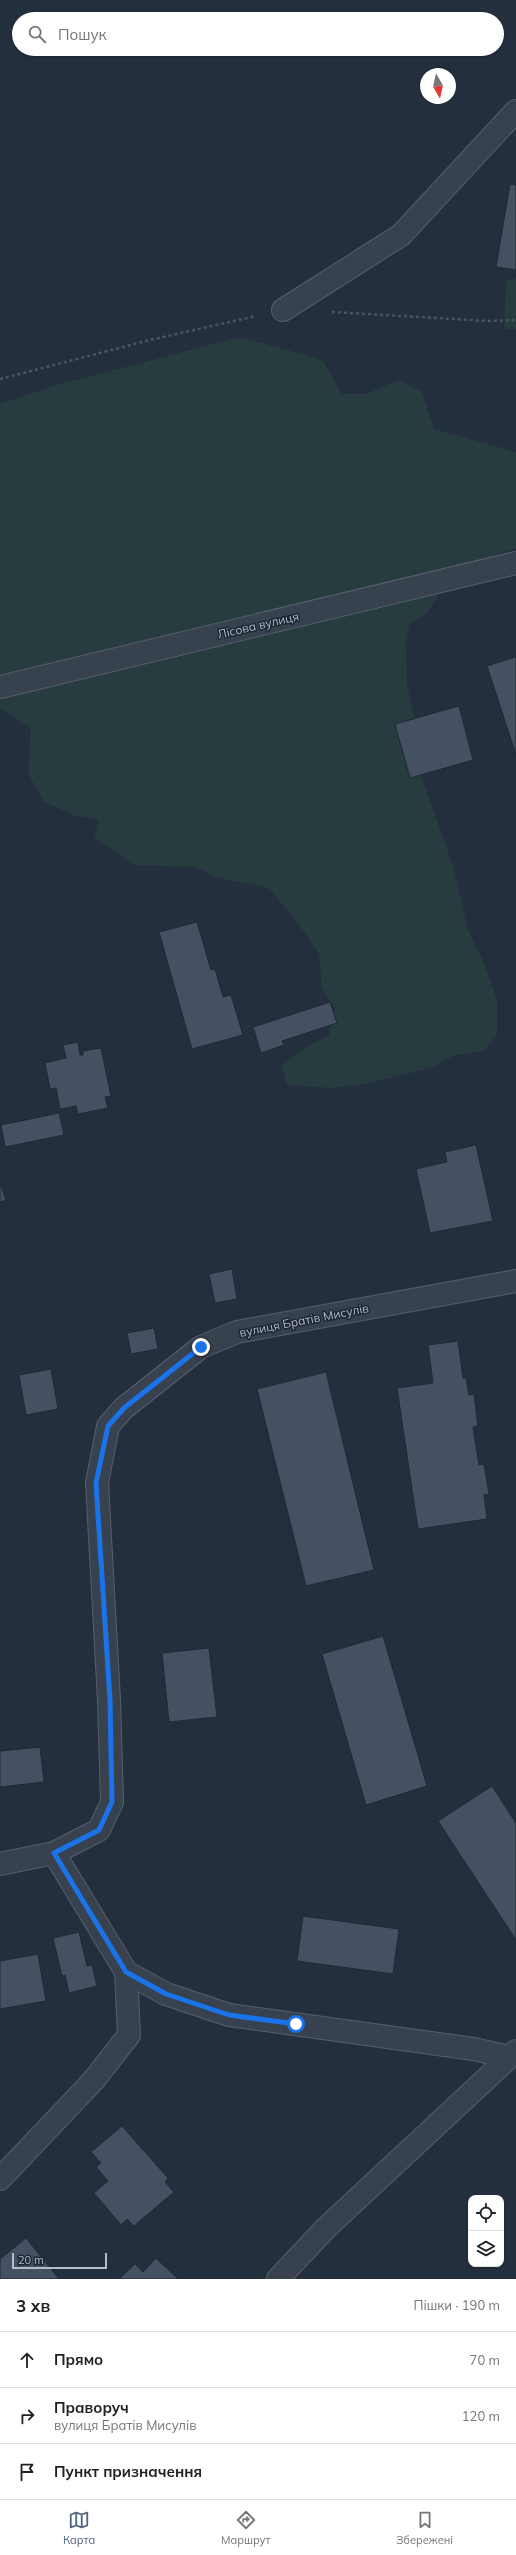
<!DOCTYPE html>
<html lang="uk">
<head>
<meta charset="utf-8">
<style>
	body { margin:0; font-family:Mulish,sans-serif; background:#f6f6f6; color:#222 }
	.controls { position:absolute; right:12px; bottom:12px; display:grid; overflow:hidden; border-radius:8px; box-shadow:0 1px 3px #0004 }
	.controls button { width:36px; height:36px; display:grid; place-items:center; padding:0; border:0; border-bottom:1px solid #e0e0e0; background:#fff; color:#222; font:20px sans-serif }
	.compass { position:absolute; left:420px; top:68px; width:36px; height:36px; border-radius:50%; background:#fff; box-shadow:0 1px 3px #0004; rotate:171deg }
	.scale { position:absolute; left:12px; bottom:10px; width:95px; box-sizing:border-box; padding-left:4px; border:2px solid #b4bcc9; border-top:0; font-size:11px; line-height:14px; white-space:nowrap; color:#b4bcc9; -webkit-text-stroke:3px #1d2633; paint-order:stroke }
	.stop { position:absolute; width:12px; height:12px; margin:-9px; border:3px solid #1a73e8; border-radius:50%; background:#fff }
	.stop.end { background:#1a73e8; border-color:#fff; box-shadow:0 1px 4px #0008 }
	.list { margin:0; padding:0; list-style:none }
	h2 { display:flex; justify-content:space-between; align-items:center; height:52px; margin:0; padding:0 16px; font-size:17px }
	h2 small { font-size:13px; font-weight:400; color:#767676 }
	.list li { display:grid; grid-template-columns:26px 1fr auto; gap:12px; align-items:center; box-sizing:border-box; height:56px; padding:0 16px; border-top:1px solid #e0e0e0 }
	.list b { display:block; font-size:15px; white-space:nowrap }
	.list p { margin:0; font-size:13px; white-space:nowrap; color:#767676 }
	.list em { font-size:13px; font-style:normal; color:#767676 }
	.icon { flex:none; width:22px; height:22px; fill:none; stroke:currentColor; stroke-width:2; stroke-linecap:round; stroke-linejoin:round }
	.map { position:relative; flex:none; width:516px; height:2279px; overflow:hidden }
	.search { position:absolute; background:#fff; box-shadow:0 1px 3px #0004; left:12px; right:12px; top:12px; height:44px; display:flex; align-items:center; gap:10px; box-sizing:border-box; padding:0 14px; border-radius:22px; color:#767676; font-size:15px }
	.sheet { height:220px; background:#fff }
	nav { display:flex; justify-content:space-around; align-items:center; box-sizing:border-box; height:56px; border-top:1px solid #e0e0e0; background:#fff; font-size:11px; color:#767676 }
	nav a { display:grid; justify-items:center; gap:2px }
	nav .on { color:#516482 }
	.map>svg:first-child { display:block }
	.green { fill:#263c3f }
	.building { fill:#455162; stroke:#1f2835 }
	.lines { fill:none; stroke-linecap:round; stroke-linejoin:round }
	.minor-casing { stroke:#565f6c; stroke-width:24 }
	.path { stroke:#44595c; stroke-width:2.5; stroke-dasharray:3 3; stroke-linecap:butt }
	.minor { stroke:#38414e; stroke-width:22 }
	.route { stroke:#1a73e8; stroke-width:5 }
	.labels { text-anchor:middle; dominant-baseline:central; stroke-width:3; stroke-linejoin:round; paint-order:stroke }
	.street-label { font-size:12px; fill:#b4bcc9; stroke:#1d2633 }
</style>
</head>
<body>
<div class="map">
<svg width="516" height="2279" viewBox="0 0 516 2279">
	<rect width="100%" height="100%" fill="#242f3e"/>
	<path class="green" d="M516,279V329H504L506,281Z
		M240,337L309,356L324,362L342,394H366L398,380L422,392L434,429L516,452V548L454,569L428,612L410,624L406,642L407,685L419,736L421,775L453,866L468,930L484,963L497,1000V1035L484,1051L455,1055L431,1068L366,1084L331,1088L287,1085L282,1066L301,1050L329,1035L335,1010L322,988L319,954L297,922L269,888L218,878L195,867L134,865L94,837L99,819L75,816L43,801L28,773L31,728L0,708V404L53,386Z"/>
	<path class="building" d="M510,184L516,185V270L496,267Z
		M516,657V755L487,666Z
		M459,706L473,760L410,778L395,724Z
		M197,922L211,970L215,969L223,997L231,995L243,1035L192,1049L159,932Z
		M330,1002L337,1023L282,1041L284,1045L261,1053L253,1027Z
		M78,1042L80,1055H83V1051L101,1048L111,1096L105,1097L108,1108L78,1114L76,1106L60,1109L56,1088L50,1089L45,1063L66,1058L63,1045Z
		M59,1113L64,1135L5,1147L1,1125Z
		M476,1145L493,1221L430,1233L416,1169L447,1162L445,1152Z
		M0,1183L6,1200L0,1202Z
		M232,1269L237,1299L215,1303L209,1274Z
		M154,1328L158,1349L131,1354L127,1333Z
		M458,1341L463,1378H466L469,1395L474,1394L478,1426L473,1427L479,1465L484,1464L489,1494L484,1495L487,1519L418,1529L397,1388L433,1383L428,1345Z
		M51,1369L58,1409L26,1415L19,1375Z
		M326,1372L374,1570L306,1586L257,1389Z
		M383,1636L427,1786L366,1805L322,1654Z
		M209,1648L217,1717L169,1722L162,1653Z
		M40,1747L44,1782L0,1787V1751Z
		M492,1786L516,1823V1940L438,1821Z
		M303,1916L399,1929L393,1974L297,1961Z
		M79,1932L87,1966L92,1965L97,1986L69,1993L65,1975L62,1976L53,1938Z
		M38,1954L46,2001L0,2009V1961Z
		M122,2126L168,2178L165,2182L174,2192L134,2226L127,2219L121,2225L94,2193L108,2181L96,2167L101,2163L91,2152Z
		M26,2238L59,2279H0V2259Z
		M156,2258L178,2279H119L135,2264L143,2272Z"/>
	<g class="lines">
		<defs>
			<path id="minor" d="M283,310L401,235L516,111
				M0,687L516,563
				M0,1864L54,1853L99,1830L112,1802L109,1700L97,1483L108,1426L124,1408L201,1347L237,1332L516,1281
				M126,1972L166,1994L229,2015L474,2049L509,2057
				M0,2179L93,2081L129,2035L126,1972L54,1853
				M278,2279L326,2228L516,2051"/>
		</defs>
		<use href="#minor" class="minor-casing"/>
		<path class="path" d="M332,312L489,321L516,320
			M0,379L150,340L256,316"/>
		<use href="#minor" class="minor"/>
	</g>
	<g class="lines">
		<path class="route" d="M201,1347L124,1408L108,1426L96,1483L110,1700L112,1802L99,1830L54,1853L126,1972L166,1994L229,2015L296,2024"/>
	</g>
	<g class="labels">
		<g class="street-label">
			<text transform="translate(258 625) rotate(-13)">Лісова вулиця</text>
			<text transform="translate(304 1320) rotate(-11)">вулиця Братів Мисулів</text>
		</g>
	</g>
</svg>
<div class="controls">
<button><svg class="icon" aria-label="locate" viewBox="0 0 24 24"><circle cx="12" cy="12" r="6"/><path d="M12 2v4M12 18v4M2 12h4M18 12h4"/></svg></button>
<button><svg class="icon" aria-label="layers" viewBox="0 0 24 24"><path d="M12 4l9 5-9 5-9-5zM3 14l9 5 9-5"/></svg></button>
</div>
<svg class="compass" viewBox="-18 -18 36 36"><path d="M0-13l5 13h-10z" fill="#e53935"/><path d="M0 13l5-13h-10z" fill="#767676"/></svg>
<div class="scale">20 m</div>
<div class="stop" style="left:296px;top:2024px"></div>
<div class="stop end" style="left:201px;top:1347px"></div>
<div class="search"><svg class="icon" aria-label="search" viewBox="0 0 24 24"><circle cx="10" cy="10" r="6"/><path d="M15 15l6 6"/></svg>Пошук</div>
</div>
<section class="sheet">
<h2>3 хв<small>Пішки · 190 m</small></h2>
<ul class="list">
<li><svg class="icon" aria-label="ahead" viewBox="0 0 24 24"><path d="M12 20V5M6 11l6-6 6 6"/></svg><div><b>Прямо</b></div><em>70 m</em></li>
<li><svg class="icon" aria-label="right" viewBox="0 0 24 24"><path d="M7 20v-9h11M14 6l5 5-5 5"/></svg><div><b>Праворуч</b><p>вулиця Братів Мисулів</p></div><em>120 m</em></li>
<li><svg class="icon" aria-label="arrive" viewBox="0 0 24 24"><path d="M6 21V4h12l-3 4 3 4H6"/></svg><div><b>Пункт призначення</b></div></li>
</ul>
</section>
<nav>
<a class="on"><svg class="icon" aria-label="map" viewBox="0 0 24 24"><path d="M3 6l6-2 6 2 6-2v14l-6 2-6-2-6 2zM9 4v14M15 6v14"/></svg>Карта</a>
<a><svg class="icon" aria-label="directions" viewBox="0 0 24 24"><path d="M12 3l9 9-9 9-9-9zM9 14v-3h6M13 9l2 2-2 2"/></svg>Маршрут</a>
<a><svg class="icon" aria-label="saved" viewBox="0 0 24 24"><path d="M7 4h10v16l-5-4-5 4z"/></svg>Збережені</a>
</nav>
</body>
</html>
